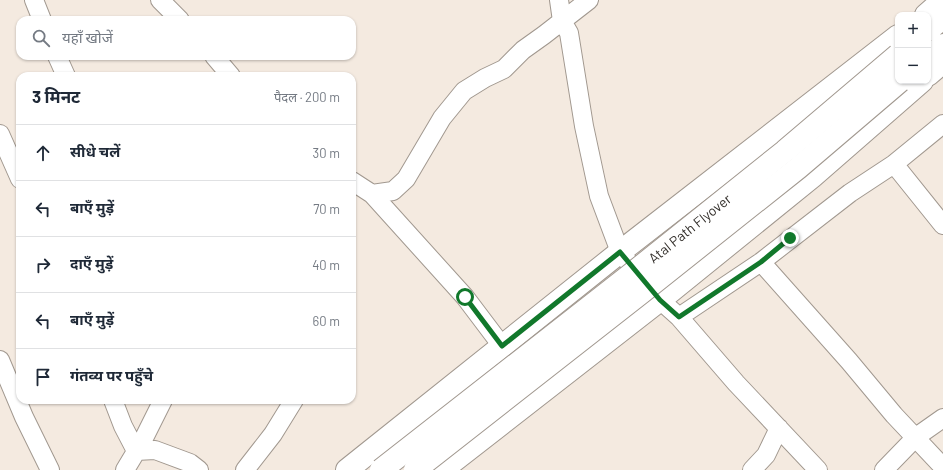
<!DOCTYPE html>
<html lang="hi">
<head>
<meta charset="utf-8">
<style>
	body { margin:0; font-family:Barlow,"Noto Sans Devanagari",sans-serif; background:#f2f2f3; color:#1f2937 }
	.controls { position:absolute; right:12px; top:12px; display:grid; overflow:hidden; border-radius:8px; box-shadow:0 1px 3px #0004 }
	.controls button { width:36px; height:36px; display:grid; place-items:center; padding:0; border:0; border-bottom:1px solid #e0e1e3; background:#fff; color:#1f2937; font:20px sans-serif }
	.stop { position:absolute; width:12px; height:12px; margin:-9px; border:3px solid #11782b; border-radius:50%; background:#fff }
	.stop.end { background:#11782b; border-color:#fff; box-shadow:0 1px 4px #0008 }
	.list { margin:0; padding:0; list-style:none }
	h2 { display:flex; justify-content:space-between; align-items:center; height:52px; margin:0; padding:0 16px; font-size:17px }
	h2 small { font-size:13px; font-weight:400; color:#747a83 }
	.list li { display:grid; grid-template-columns:26px 1fr auto; gap:12px; align-items:center; box-sizing:border-box; height:56px; padding:0 16px; border-top:1px solid #e0e1e3 }
	.list b { display:block; font-size:15px; white-space:nowrap }
	.list em { font-size:13px; font-style:normal; color:#747a83 }
	.icon { flex:none; width:22px; height:22px; fill:none; stroke:currentColor; stroke-width:2; stroke-linecap:round; stroke-linejoin:round }
	.map { position:relative; flex:none; width:943px; height:470px; overflow:hidden }
	.search { position:absolute; background:#fff; box-shadow:0 1px 3px #0004; left:16px; top:16px; width:340px; height:44px; display:flex; align-items:center; gap:10px; box-sizing:border-box; padding:0 14px; border-radius:12px; color:#747a83; font-size:15px }
	.panel { position:absolute; background:#fff; box-shadow:0 1px 3px #0004; left:16px; top:72px; width:340px; height:332px; border-radius:12px }
	.map>svg:first-child { display:block }
	.lines { fill:none; stroke-linecap:round; stroke-linejoin:round }
	.street-casing { stroke:#a1988f; stroke-width:20 }
	.secondary-casing { stroke:#a1988f; stroke-width:24 }
	.highway-casing { stroke:#a1988f; stroke-width:24 }
	.street { stroke:#fff; stroke-width:18 }
	.secondary { stroke:#fff; stroke-width:22 }
	.highway { stroke:#fff; stroke-width:22 }
	.highway-bridge-casing { stroke:#a1988f; stroke-width:24; stroke-linecap:butt }
	.highway-bridge { stroke:#fff; stroke-width:22 }
	.route { stroke:#11782b; stroke-width:5 }
	.labels { text-anchor:middle; dominant-baseline:central; stroke-width:3; stroke-linejoin:round; paint-order:stroke }
	.street-label { font-size:14px; fill:#35312d; stroke:#f4eae0 }
</style>
</head>
<body>
<div class="map">
<svg width="943" height="470" viewBox="0 0 943 470">
	<rect width="100%" height="100%" fill="#f4eae0"/>
	<g class="lines">
		<defs>
			<path id="street" d="M34,0L42,20
				M160,0L180,20
				M559,0L562,21L569,33L584,126L599,196L620,252L660,300L679,317L736,383L818,470
				M57,56L66,76
				M214,56L231,76
				M0,134L20,179
				M894,164L943,225
				M352,181L372,194L393,191L406,179L442,118L464,91L485,78L504,69L523,50L544,35L589,0
				M372,194L465,297L502,346
				M761,262L849,361L894,415L943,467
				M679,317L761,262L850,193L894,164L943,124
				M0,360L24,417L50,470
				M113,400L123,426L136,451L155,450L190,463L199,470
				M125,470L143,440L163,400
				M245,470L273,434L294,400
				M752,470L766,455L779,428
				M884,470L916,437L943,418"/>
			<path id="secondary" d="M926,15L934,8L943,7
				M928,75L943,62
				M347,470L620,252L898,36
				M442,470L660,300L812,177L922,81"/>
			<path id="highway" d="M928,30L943,18
				M928,58L943,45"/>
		</defs>
		<use href="#street" class="street-casing"/>
		<use href="#secondary" class="secondary-casing"/>
		<use href="#highway" class="highway-casing"/>
		<use href="#street" class="street"/>
		<use href="#secondary" class="secondary"/>
		<use href="#highway" class="highway"/>
		<defs>
			<g id="highway-bridge">
				<path id="s1" d="M381,470L629,276L785,151L898,55"/>
				<path d="M415,470L642,292L798,168L900,81"/>
			</g>
		</defs>
		<use href="#highway-bridge" class="highway-bridge-casing"/>
		<use href="#highway-bridge" class="highway-bridge"/>
	</g>
	<g class="lines">
		<path class="route" d="M465,297L502,346L620,252L660,300L679,317L761,262L790,238"/>
	</g>
	<g class="labels">
		<g class="street-label">
			<text stroke="none"><textPath href="#s1" startOffset="392">Atal Path Flyover</textPath></text>
		</g>
	</g>
</svg>
<div class="controls">
<button>+</button>
<button>−</button>
</div>
<div class="stop" style="left:465px;top:297px"></div>
<div class="stop end" style="left:790px;top:238px"></div>
<div class="search"><svg class="icon" aria-label="search" viewBox="0 0 24 24"><circle cx="10" cy="10" r="6"/><path d="M15 15l6 6"/></svg>यहाँ खोजें</div>
<section class="panel">
<h2>3 मिनट<small>पैदल · 200 m</small></h2>
<ul class="list">
<li><svg class="icon" aria-label="ahead" viewBox="0 0 24 24"><path d="M12 20V5M6 11l6-6 6 6"/></svg><div><b>सीधे चलें</b></div><em>30 m</em></li>
<li><svg class="icon" aria-label="left" viewBox="0 0 24 24"><path d="M17 20v-9H6M10 6l-5 5 5 5"/></svg><div><b>बाएँ मुड़ें</b></div><em>70 m</em></li>
<li><svg class="icon" aria-label="right" viewBox="0 0 24 24"><path d="M7 20v-9h11M14 6l5 5-5 5"/></svg><div><b>दाएँ मुड़ें</b></div><em>40 m</em></li>
<li><svg class="icon" aria-label="left" viewBox="0 0 24 24"><path d="M17 20v-9H6M10 6l-5 5 5 5"/></svg><div><b>बाएँ मुड़ें</b></div><em>60 m</em></li>
<li><svg class="icon" aria-label="arrive" viewBox="0 0 24 24"><path d="M6 21V4h12l-3 4 3 4H6"/></svg><div><b>गंतव्य पर पहुँचे</b></div></li>
</ul>
</section>
</div>
</body>
</html>
